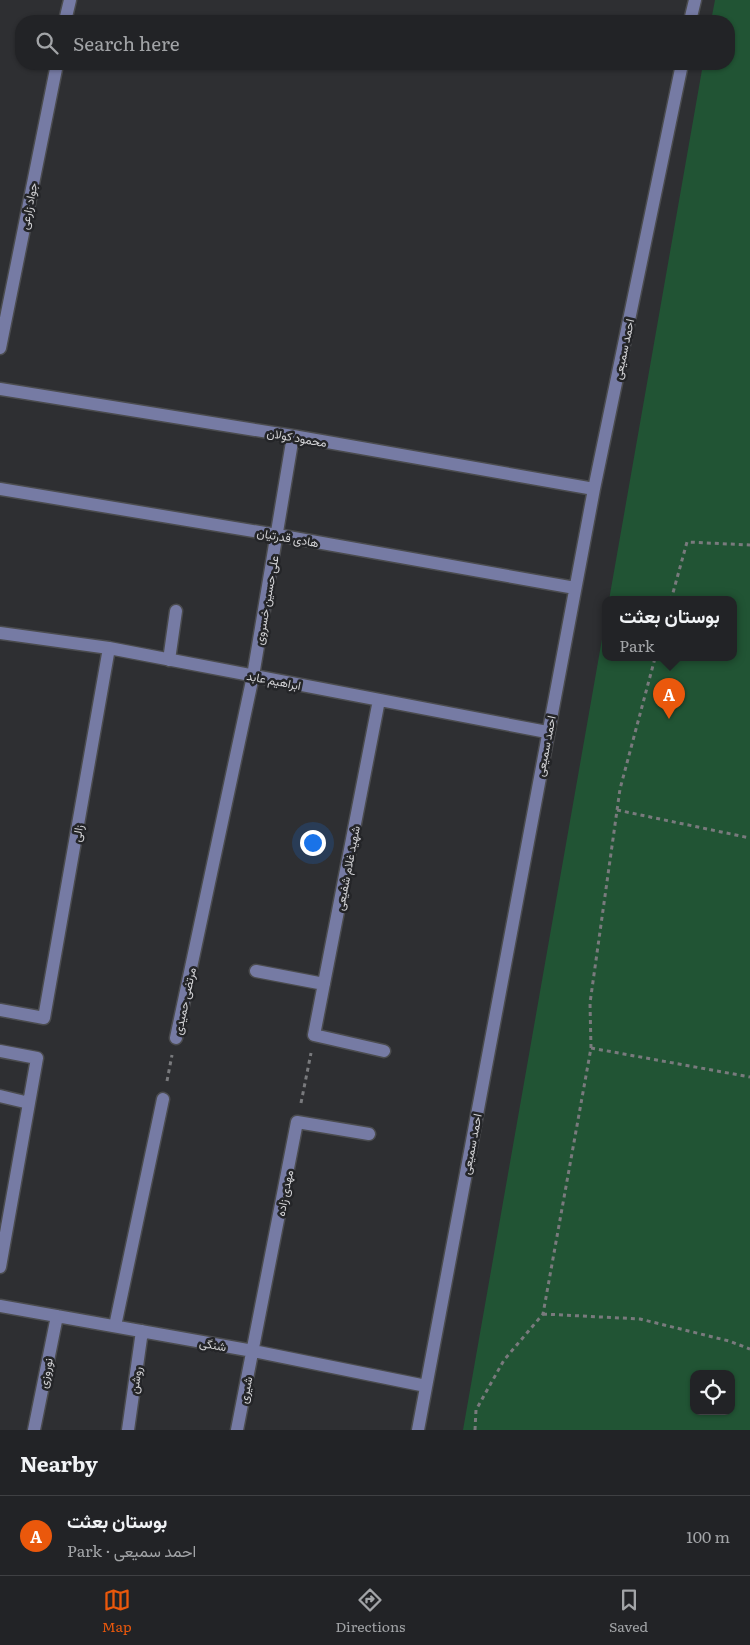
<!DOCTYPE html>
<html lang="en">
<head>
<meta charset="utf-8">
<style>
	body { margin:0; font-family:Literata,Vazirmatn,serif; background:#2a2b2e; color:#f1f3f6 }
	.controls { position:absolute; right:15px; bottom:15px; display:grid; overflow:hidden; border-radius:10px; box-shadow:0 1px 4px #0004 }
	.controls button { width:45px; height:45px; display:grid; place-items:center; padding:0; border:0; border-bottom:1px solid #3f4043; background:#222326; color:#f1f3f6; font:25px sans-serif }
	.you { position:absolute; left:312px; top:842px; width:18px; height:18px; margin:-12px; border:4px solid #fff; border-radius:50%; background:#1a73e8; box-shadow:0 0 0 8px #1a73e833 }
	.badge { display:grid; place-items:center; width:32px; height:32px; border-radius:50%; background:#ea580c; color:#fff; font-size:16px; font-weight:700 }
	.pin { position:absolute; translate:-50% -41px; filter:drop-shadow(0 1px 2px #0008) }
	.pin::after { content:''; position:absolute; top:26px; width:18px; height:15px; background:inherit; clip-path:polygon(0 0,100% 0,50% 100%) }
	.popup { position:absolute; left:602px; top:596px; width:135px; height:65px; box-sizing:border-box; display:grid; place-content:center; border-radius:10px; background:#222326; filter:drop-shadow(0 1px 4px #0005); font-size:16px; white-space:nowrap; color:#a2a4a7 }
	.popup b { font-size:19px; color:#f1f3f6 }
	.popup::after { content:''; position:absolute; left:50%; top:100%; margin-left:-10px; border:10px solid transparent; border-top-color:#222326 }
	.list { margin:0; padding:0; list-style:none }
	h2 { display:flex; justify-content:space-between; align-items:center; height:65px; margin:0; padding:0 20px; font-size:21px }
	h2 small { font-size:16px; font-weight:400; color:#a2a4a7 }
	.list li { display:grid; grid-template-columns:32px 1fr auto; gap:15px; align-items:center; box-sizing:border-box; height:80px; padding:0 20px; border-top:1px solid #3f4043 }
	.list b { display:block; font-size:19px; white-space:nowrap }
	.list p { margin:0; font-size:16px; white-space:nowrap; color:#a2a4a7 }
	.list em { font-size:16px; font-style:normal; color:#a2a4a7 }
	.icon { flex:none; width:28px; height:28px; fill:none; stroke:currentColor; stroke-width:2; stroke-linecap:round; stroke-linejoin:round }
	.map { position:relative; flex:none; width:750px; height:1430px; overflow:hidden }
	.search { position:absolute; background:#222326; box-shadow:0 1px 4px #0004; left:15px; right:15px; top:15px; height:55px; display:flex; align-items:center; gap:12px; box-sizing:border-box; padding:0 18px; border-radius:20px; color:#a2a4a7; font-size:19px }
	.sheet { height:145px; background:#222326 }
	nav { display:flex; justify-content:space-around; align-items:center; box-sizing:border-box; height:70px; border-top:1px solid #3f4043; background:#222326; font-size:14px; color:#a2a4a7 }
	nav a { display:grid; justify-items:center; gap:2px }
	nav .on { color:#ea580c }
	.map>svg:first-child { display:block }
	.green { fill:#215434; fill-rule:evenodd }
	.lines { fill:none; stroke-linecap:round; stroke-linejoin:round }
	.minor-casing { stroke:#4b4c4f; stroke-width:15 }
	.path { stroke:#797a7d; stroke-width:3; stroke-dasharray:4 4; stroke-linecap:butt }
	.minor { stroke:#767ba4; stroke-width:12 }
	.labels { text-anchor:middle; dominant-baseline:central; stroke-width:5; stroke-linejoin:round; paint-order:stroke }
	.street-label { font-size:12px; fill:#d1d1d4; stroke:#242528 }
</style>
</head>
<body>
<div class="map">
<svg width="750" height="1430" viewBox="0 0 750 1430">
	<rect width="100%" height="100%" fill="#2e2f32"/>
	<path class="green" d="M715,0H750V1430H463L605,622V658H733V600H609L703,64H729V21H711ZM694,1374H731V1411H694Z"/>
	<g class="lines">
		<defs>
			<path id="minor" d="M65,21L70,0
				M690,21L695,0
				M0,348L57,64
				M0,389L293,436L594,489
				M0,489L277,535L575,588
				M0,633L109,648L547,732
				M169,660L176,611
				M379,700L314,1035L384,1051
				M256,971L324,984
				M0,1010L44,1018L109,648
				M176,1038L253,676L293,436
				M0,1051L37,1058L0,1267
				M0,1096L29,1103
				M0,1306L253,1351L426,1386
				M115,1326L163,1099
				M34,1430L57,1316
				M128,1430L142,1331
				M237,1430L297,1122L369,1134
				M418,1430L594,489L682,64"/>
		</defs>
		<use href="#minor" class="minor-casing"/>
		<path class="path" d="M671,600L687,542L750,545
			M617,810L750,838
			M591,1048L590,1003L620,789L655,658
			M167,1081L172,1055
			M301,1103L311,1053
			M543,1314L640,1319L729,1341L750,1349
			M475,1430L476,1410L504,1360L543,1314L591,1048L750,1077"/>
		<use href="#minor" class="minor"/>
	</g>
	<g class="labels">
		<g class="street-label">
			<text transform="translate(28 206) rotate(-79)">جواد زارعی</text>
			<text transform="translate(623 349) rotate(-78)">احمد سمیعی</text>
			<text transform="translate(297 437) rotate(10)">محمود کولان</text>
			<text transform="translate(288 537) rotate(10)">هادی قدرتیان</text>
			<text transform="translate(266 600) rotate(-80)">علی حسین خسروی</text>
			<text transform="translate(274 680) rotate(11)">ابراهیم عابد</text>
			<text transform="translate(545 746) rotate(-79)">احمد سمیعی</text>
			<text transform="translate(77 833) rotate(-80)">زالی</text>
			<text transform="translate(347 868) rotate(-79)">شهید غلام شفیعی</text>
			<text transform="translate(184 1001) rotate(-78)">مرتضی حمیدی</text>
			<text transform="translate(471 1144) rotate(-79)">احمد سمیعی</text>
			<text transform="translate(284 1193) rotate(-79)">مهدی زاده</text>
			<text transform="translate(213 1344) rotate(10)">شنگی</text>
			<text transform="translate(45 1373) rotate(-79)">نوروزی</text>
			<text transform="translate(135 1380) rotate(-82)">روشن</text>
			<text transform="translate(245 1390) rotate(-79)">شیری</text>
		</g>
	</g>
</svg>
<div class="controls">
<button><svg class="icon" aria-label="locate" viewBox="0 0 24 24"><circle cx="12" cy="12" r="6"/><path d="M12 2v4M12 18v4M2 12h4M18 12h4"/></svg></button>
</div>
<div class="you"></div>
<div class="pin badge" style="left:669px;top:719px">A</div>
<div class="popup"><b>بوستان بعثت</b>Park</div>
<div class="search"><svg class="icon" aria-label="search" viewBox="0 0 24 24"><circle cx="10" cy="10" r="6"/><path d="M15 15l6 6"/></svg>Search here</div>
</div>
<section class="sheet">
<h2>Nearby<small></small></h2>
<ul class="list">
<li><span class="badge">A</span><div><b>بوستان بعثت</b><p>Park · احمد سمیعی</p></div><em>100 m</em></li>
</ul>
</section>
<nav>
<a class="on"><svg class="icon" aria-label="map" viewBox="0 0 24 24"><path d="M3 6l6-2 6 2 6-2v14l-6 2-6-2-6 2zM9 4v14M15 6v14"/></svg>Map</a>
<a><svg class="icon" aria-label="directions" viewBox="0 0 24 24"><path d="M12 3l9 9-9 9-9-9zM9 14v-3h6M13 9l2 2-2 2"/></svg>Directions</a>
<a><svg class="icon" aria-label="saved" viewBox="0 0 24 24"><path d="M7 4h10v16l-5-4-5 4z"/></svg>Saved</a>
</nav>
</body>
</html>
